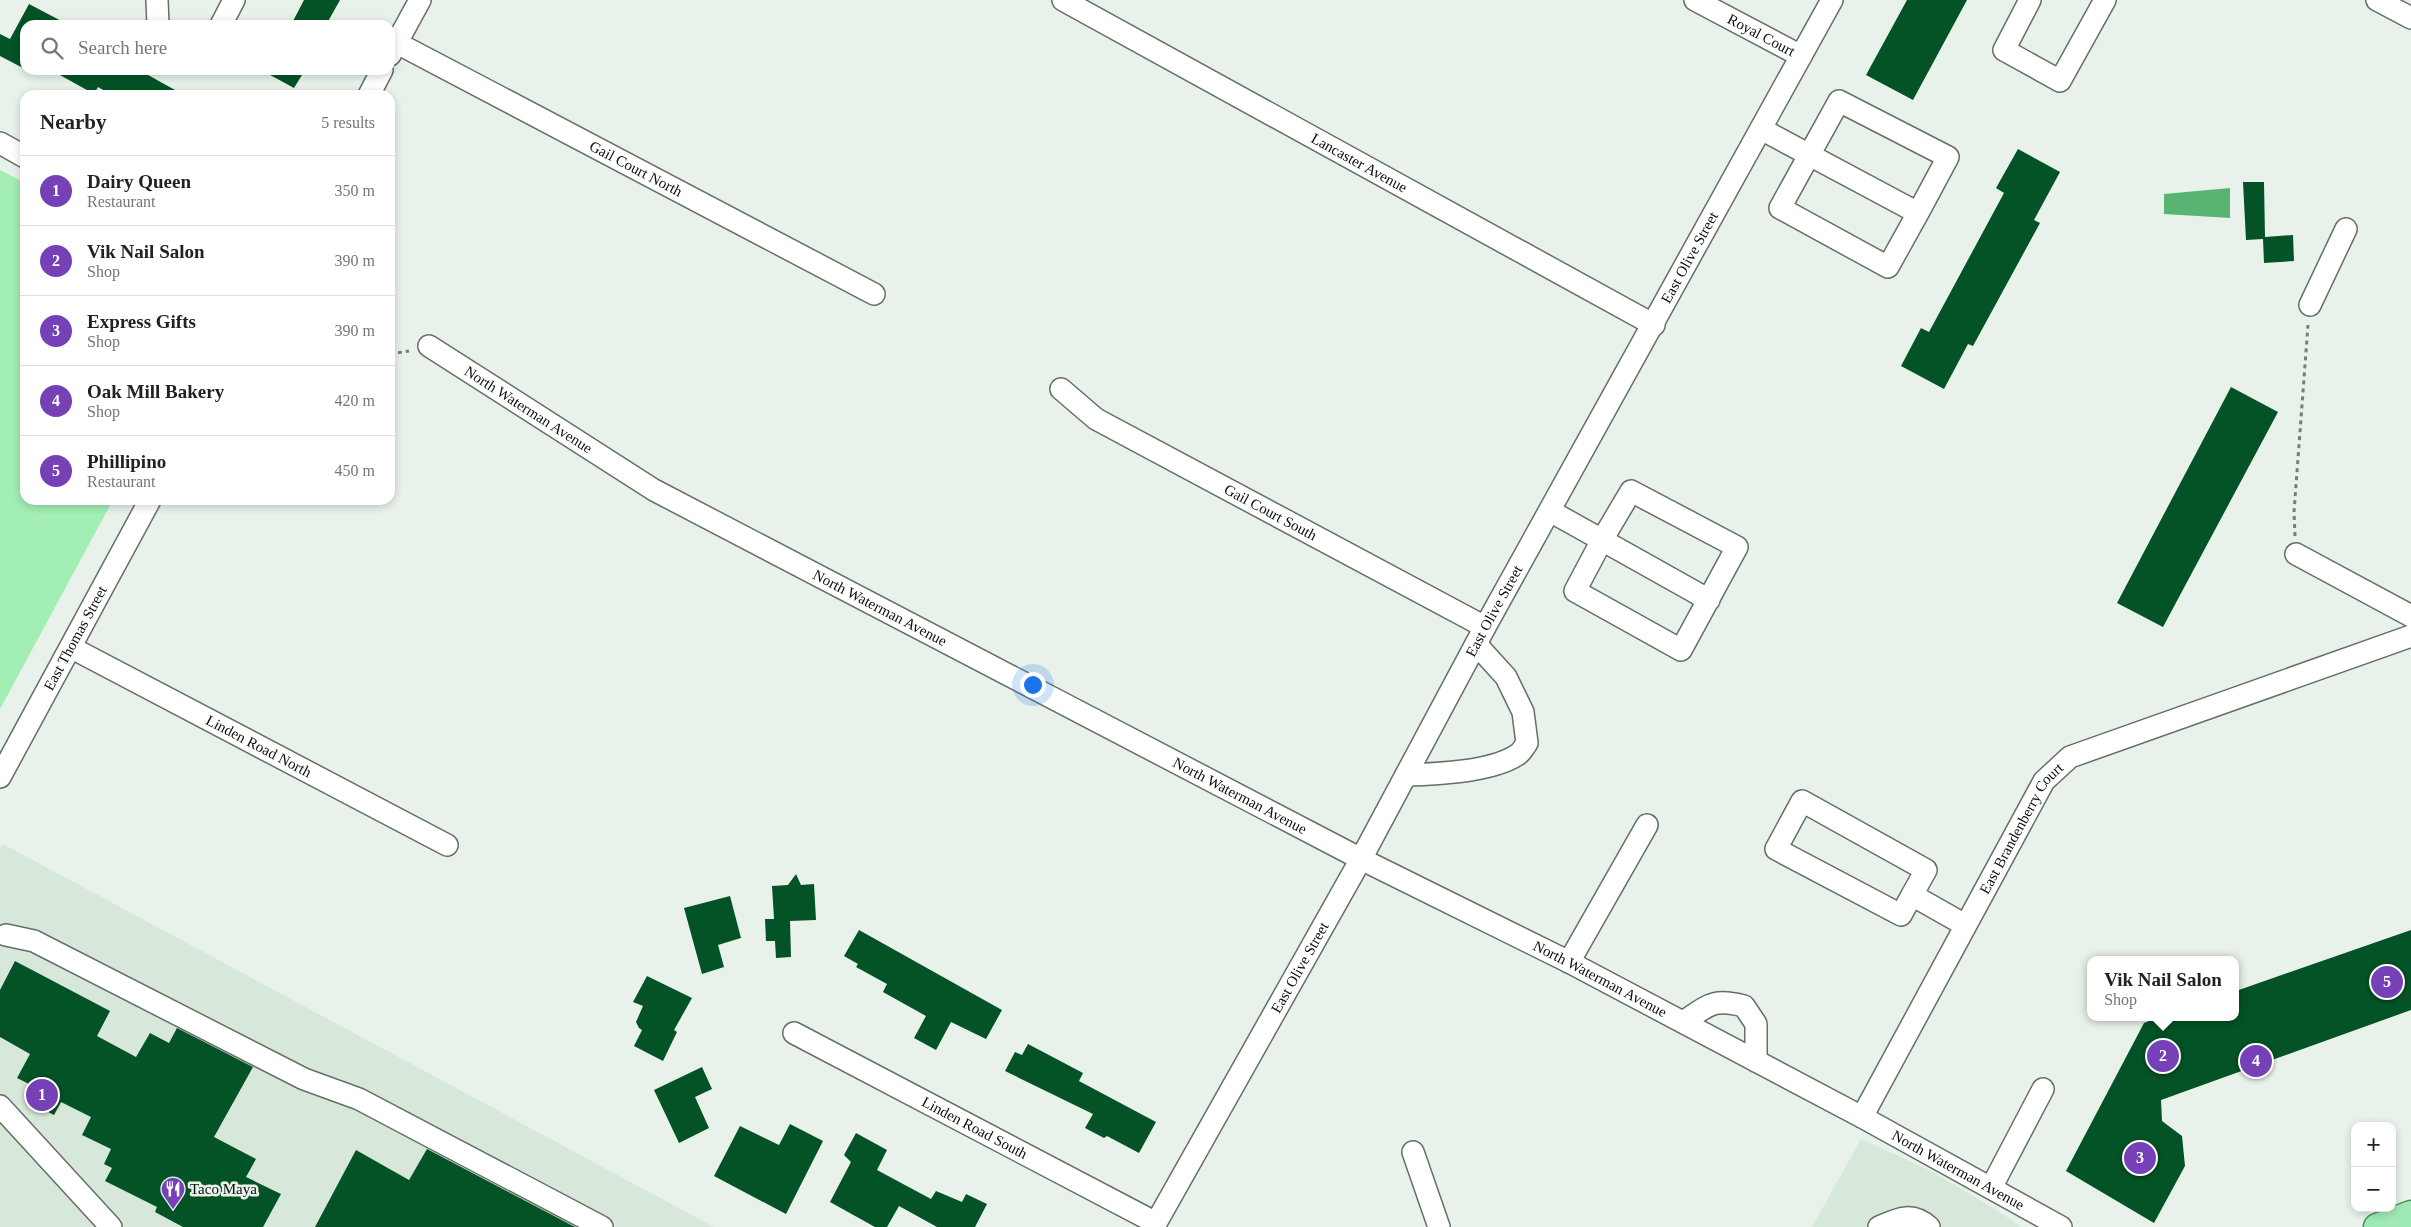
<!DOCTYPE html>
<html lang="en">
<head>
<meta charset="utf-8">
<style>
	body { margin:0; font-family:Georgia,serif; background:#f2f2f2; color:#222 }
	.controls { position:absolute; right:15px; bottom:15px; display:grid; overflow:hidden; border-radius:10px; box-shadow:0 2px 8px #0003 }
	.controls button { width:45px; height:45px; display:grid; place-items:center; padding:0; border:0; border-bottom:1px solid #e0e0e0; background:#fff; color:#222; font:25px sans-serif }
	.you { position:absolute; left:1032px; top:684px; width:18px; height:18px; margin:-12px; border:4px solid #fff; border-radius:50%; background:#1a73e8; box-shadow:0 0 0 8px #1a73e833 }
	.badge { display:grid; place-items:center; width:32px; height:32px; border-radius:50%; background:#7640b7; color:#fff; font-size:16px; font-weight:700 }
	.pin { position:absolute; translate:-50% -50%; border:2px solid #fff; box-shadow:0 1px 5px #0006 }
	.popup { position:absolute; left:2087px; top:956px; width:152px; height:65px; box-sizing:border-box; display:grid; place-content:center; border-radius:10px; background:#fff; filter:drop-shadow(0 1px 4px #0005); font-size:16px; white-space:nowrap; color:#767676 }
	.popup b { font-size:19px; color:#222 }
	.popup::after { content:''; position:absolute; left:50%; top:100%; margin-left:-10px; border:10px solid transparent; border-top-color:#fff }
	.list { margin:0; padding:0; list-style:none }
	h2 { display:flex; justify-content:space-between; align-items:center; height:65px; margin:0; padding:0 20px; font-size:21px }
	h2 small { font-size:16px; font-weight:400; color:#767676 }
	.list li { display:grid; grid-template-columns:32px 1fr auto; gap:15px; align-items:center; box-sizing:border-box; height:70px; padding:0 20px; border-top:1px solid #e0e0e0 }
	.list b { display:block; font-size:19px; white-space:nowrap }
	.list p { margin:0; font-size:16px; white-space:nowrap; color:#767676 }
	.list em { font-size:16px; font-style:normal; color:#767676 }
	.icon { flex:none; width:28px; height:28px; fill:none; stroke:currentColor; stroke-width:2; stroke-linecap:round; stroke-linejoin:round }
	.map { position:relative; flex:none; width:2411px; height:1227px; overflow:hidden }
	.search { position:absolute; background:#fff; box-shadow:0 2px 8px #0003; left:20px; top:20px; width:375px; height:55px; display:flex; align-items:center; gap:12px; box-sizing:border-box; padding:0 18px; border-radius:15px; color:#767676; font-size:19px }
	.panel { position:absolute; background:#fff; box-shadow:0 2px 8px #0003; left:20px; top:90px; width:375px; height:415px; border-radius:15px }
	.map>svg:first-child { display:block }
	.built { fill:#d7e8da }
	.green { fill:#a3eeb4 }
	.water { fill:#59b372 }
	.building { fill:#035326 }
	.lines { fill:none; stroke-linecap:round; stroke-linejoin:round }
	.minor-casing { stroke:#656f67; stroke-width:24 }
	.major-casing { stroke:#42935b; stroke-width:29 }
	.path { stroke:#777e79; stroke-width:3; stroke-dasharray:4 4; stroke-linecap:butt }
	.minor { stroke:#fff; stroke-width:21 }
	.major { stroke:#9fe9b6; stroke-width:26 }
	.labels { text-anchor:middle; dominant-baseline:central; stroke-width:5; stroke-linejoin:round; paint-order:stroke }
	.street-label { font-size:15px; fill:#0c0f0d; stroke:#e8f2ea }
	.poi-label { font-size:15px; fill:#0c0f0d; stroke:#e8f2ea; text-anchor:start }
</style>
</head>
<body>
<div class="map">
<svg width="2411" height="1227" viewBox="0 0 2411 1227">
	<rect width="100%" height="100%" fill="#e8f2ea"/>
	<path class="built" d="M3,844L714,1227H0V849Z
		M1861,1139L1927,1169L1997,1210L2021,1227H1812Z"/>
	<path class="green" d="M0,170L25,183V500H113L0,709Z"/>
	<path class="water" d="M2230,188V218L2164,214V194Z"/>
	<path class="building" d="M304,0H340L326,25H291Z
		M1907,0H1967L1913,100L1866,75Z
		M29,4L69,25H25V69L0,56V34L10,39Z
		M51,70H139L184,95H112L98,87L94,94Z
		M261,70H305L294,88Z
		M2018,149L2060,172L2034,220L2040,223L1973,346L1968,344L1944,389L1901,366L1921,328L1929,332L2004,193L1996,188Z
		M2243,182H2264L2265,237L2293,235L2294,261L2264,263L2263,239L2246,240Z
		M2231,387L2278,412L2163,627L2117,603Z
		M796,874L801,885L814,884L816,920L790,921L791,957L776,958L775,941H766L765,919H774L772,886L788,885Z
		M730,896L741,938L718,945L724,967L702,974L684,908Z
		M859,930L1002,1010L986,1039L951,1022L936,1050L914,1038L926,1016L883,992L887,984L856,967L858,964L844,956Z
		M2411,930V1010L2161,1100L2162,1121L2182,1136L2185,1166L2154,1223L2066,1171L2144,1023L2159,1017H2236V991Z
		M15,961L110,1011L97,1036L136,1057L150,1033L169,1043L177,1028L253,1067L214,1137L256,1159L246,1177L281,1194L263,1227H183L155,1212L157,1207L105,1181L112,1168L104,1164L111,1149L82,1135L91,1117L61,1102L54,1115L26,1100L33,1086L17,1078L30,1054L0,1037V990Z
		M647,976L692,998L674,1030L677,1032L663,1061L634,1046L642,1030L639,1028L636,1022L643,1006L633,1002Z
		M1028,1044L1083,1073L1079,1081L1156,1122L1139,1153L1107,1136L1104,1138L1085,1128L1093,1114L1005,1071L1015,1052L1022,1055Z
		M702,1067L712,1089L695,1097L709,1128L679,1143L654,1090Z
		M790,1124L823,1141L786,1214L714,1176L740,1126L779,1145Z
		M856,1133L887,1150L877,1170L931,1199L936,1191L962,1202L966,1194L987,1204L975,1227H937L899,1206L887,1227H875L830,1202L851,1162L844,1155Z
		M427,1149L575,1227H315L356,1150L409,1180Z"/>
	<g class="lines">
		<defs>
			<g id="minor">
				<path d="M157,0L158,25"/>
				<path id="s1" d="M1063,0L1654,325"/>
				<path id="s2" d="M1695,0L1801,56"/>
				<path d="M2030,0L2004,50L2060,81L2105,0"/>
				<path d="M2377,0L2411,18"/>
				<path d="M221,25L234,0"/>
				<path id="s3" d="M397,43L874,294"/>
				<path d="M390,55L420,0"/>
				<path d="M369,95L382,70"/>
				<path d="M1761,129L1918,213L1888,267L1780,208L1839,101L1948,157L1918,213"/>
				<path d="M0,143L25,157"/>
				<path d="M2310,305L2346,229"/>
				<path id="s4" d="M429,346L654,490L1361,859L1569,962L1862,1117L2061,1227"/>
				<path id="s5" d="M1061,389L1096,419L1485,627"/>
				<path d="M1550,511L1602,540L1575,591L1681,650L1737,547L1631,491L1602,540L1709,600"/>
				<path d="M2296,554L2411,616"/>
				<path id="s6" d="M72,648L447,845"/>
				<path d="M1406,775C1437,774 1491,772 1517,755C1521,753 1524,747 1527,743L1523,712L1506,677L1476,644"/>
				<path id="s7" d="M0,777L150,500"/>
				<path d="M1912,895L1926,870L1802,801L1776,849L1901,915L1912,895L1965,925"/>
				<path d="M6,935L34,941L304,1079L359,1099L602,1227"/>
				<path d="M1569,962L1647,825"/>
				<path d="M1683,1022C1709,1005 1713,998 1744,1006L1756,1024V1061"/>
				<path id="s8" d="M794,1033L1156,1223L1361,859L1485,627L1832,0"/>
				<path d="M0,1106L111,1227"/>
				<path id="s9" d="M1862,1117L2044,781L2070,757L2411,636"/>
				<path d="M1413,1152L1439,1227"/>
				<path d="M1991,1188L2043,1089"/>
				<path d="M1879,1227C1897,1219 1912,1211 1929,1227"/>
			</g>
			<path id="major" d="M2377,1227L2411,1214"/>
		</defs>
		<use href="#minor" class="minor-casing"/>
		<use href="#major" class="major-casing"/>
		<path class="path" d="M390,354L409,351
			M2295,536L2294,512L2308,325"/>
		<use href="#minor" class="minor"/>
		<use href="#major" class="major"/>
	</g>
	<defs>
		<symbol id="restaurant-pin" viewBox="-11 -11 22 30"><path d="M0 17L-7.5 6A9.5 9.5 0 1 1 7.5 6Z" fill="#7640b7" stroke="#e8f2ea"/><path d="M-5-6h1v4h1v-4h1v4h1v-4h1v5L-1.5 .5V6h-2V.5L-5-1ZM5-6V6H3V1.5H1.5Q1.5-4 5-6Z" fill="#fff"/></symbol>
	</defs>
	<g fill-rule="evenodd">
		<use href="#restaurant-pin" x="159" y="1175" width="28" height="38"/>
	</g>
	<g class="labels">
		<g class="street-label">
			<text stroke="none"><textPath href="#s2" startOffset="75">Royal Court</textPath></text>
			<text stroke="none"><textPath href="#s1" startOffset="338">Lancaster Avenue</textPath></text>
			<text stroke="none"><textPath href="#s3" startOffset="270">Gail Court North</textPath></text>
			<text stroke="none"><textPath href="#s8" startOffset="1512">East Olive Street</textPath></text>
			<text stroke="none"><textPath href="#s4" startOffset="118">North Waterman Avenue</textPath></text>
			<text stroke="none"><textPath href="#s5" startOffset="244">Gail Court South</textPath></text>
			<text stroke="none"><textPath href="#s4" startOffset="522">North Waterman Avenue</textPath></text>
			<text stroke="none"><textPath href="#s8" startOffset="1108">East Olive Street</textPath></text>
			<text stroke="none"><textPath href="#s7" startOffset="158">East Thomas Street</textPath></text>
			<text stroke="none"><textPath href="#s6" startOffset="211">Linden Road North</textPath></text>
			<text stroke="none"><textPath href="#s4" startOffset="928">North Waterman Avenue</textPath></text>
			<text stroke="none"><textPath href="#s9" startOffset="330">East Brandenberry Court</textPath></text>
			<text stroke="none"><textPath href="#s8" startOffset="702">East Olive Street</textPath></text>
			<text stroke="none"><textPath href="#s4" startOffset="1332">North Waterman Avenue</textPath></text>
			<text stroke="none"><textPath href="#s8" startOffset="204">Linden Road South</textPath></text>
			<text stroke="none"><textPath href="#s4" startOffset="1738">North Waterman Avenue</textPath></text>
		</g>
		<g class="poi-label">
			<text x="190" y="1189">Taco Maya</text>
		</g>
	</g>
</svg>
<div class="controls">
<button>+</button>
<button>−</button>
</div>
<div class="you"></div>
<div class="pin badge" style="left:42px;top:1095px">1</div>
<div class="pin badge" style="left:2163px;top:1056px">2</div>
<div class="popup"><b>Vik Nail Salon</b>Shop</div>
<div class="pin badge" style="left:2140px;top:1158px">3</div>
<div class="pin badge" style="left:2256px;top:1061px">4</div>
<div class="pin badge" style="left:2387px;top:982px">5</div>
<div class="search"><svg class="icon" aria-label="search" viewBox="0 0 24 24"><circle cx="10" cy="10" r="6"/><path d="M15 15l6 6"/></svg>Search here</div>
<section class="panel">
<h2>Nearby<small>5 results</small></h2>
<ul class="list">
<li><span class="badge">1</span><div><b>Dairy Queen</b><p>Restaurant</p></div><em>350 m</em></li>
<li><span class="badge">2</span><div><b>Vik Nail Salon</b><p>Shop</p></div><em>390 m</em></li>
<li><span class="badge">3</span><div><b>Express Gifts</b><p>Shop</p></div><em>390 m</em></li>
<li><span class="badge">4</span><div><b>Oak Mill Bakery</b><p>Shop</p></div><em>420 m</em></li>
<li><span class="badge">5</span><div><b>Phillipino</b><p>Restaurant</p></div><em>450 m</em></li>
</ul>
</section>
</div>
</body>
</html>
